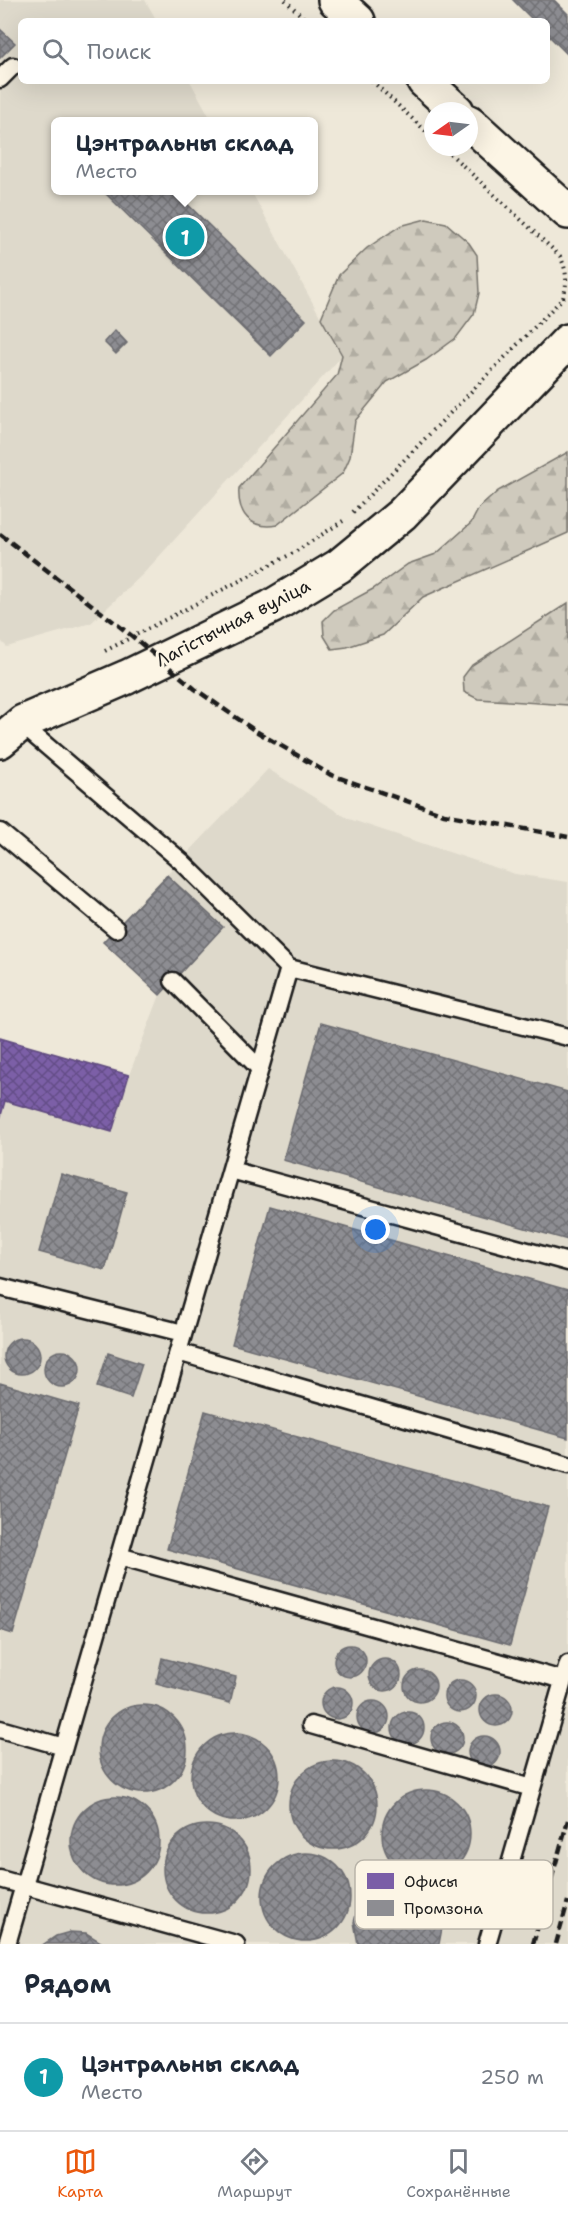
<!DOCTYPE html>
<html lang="ru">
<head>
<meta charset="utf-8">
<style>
	body { margin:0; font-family:"Shantell Sans",sans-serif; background:#f6f6f7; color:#1f2937 }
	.compass { position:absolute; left:424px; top:102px; width:54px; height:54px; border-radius:50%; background:#fff; box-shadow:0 6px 24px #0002; rotate:256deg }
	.you { position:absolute; left:376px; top:1230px; width:21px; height:21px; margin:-15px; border:4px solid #fff; border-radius:50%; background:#1a73e8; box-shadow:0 0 0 9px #1a73e833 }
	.badge { display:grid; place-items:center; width:39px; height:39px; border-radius:50%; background:#ea580c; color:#fff; font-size:20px; font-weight:700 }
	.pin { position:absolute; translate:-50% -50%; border:3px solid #fff; box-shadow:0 2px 6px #0006 }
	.popup { position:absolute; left:51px; top:117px; width:267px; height:78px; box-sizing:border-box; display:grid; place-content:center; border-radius:9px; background:#fff; filter:drop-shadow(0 2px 4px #0005); font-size:20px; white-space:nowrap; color:#747a83 }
	.popup b { font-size:22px; color:#1f2937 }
	.popup::after { content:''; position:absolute; left:50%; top:100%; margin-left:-12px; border:12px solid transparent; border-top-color:#fff }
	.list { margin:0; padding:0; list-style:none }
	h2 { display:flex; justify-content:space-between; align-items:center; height:78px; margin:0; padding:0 24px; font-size:26px }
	h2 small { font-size:20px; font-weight:400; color:#747a83 }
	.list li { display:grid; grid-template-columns:39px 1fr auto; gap:18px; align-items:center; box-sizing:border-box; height:108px; padding:0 24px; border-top:2px solid #e0e1e3 }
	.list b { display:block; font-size:22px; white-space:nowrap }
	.list p { margin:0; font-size:20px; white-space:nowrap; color:#747a83 }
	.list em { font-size:20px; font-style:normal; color:#747a83 }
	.icon { flex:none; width:33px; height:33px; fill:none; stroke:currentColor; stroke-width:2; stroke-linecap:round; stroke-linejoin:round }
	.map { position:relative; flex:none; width:568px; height:1944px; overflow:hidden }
	.search { position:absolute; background:#fff; box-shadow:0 6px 24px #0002; left:18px; right:18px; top:18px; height:66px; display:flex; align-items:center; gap:15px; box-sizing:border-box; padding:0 21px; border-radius:9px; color:#747a83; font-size:22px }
	.sheet { height:186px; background:#fff }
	nav { display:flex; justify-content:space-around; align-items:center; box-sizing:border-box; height:84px; border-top:2px solid #e0e1e3; background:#fff; font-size:16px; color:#747a83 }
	nav a { display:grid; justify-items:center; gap:3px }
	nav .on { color:#ea580c }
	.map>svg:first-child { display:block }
	.built { fill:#ded9cb }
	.forest { fill:url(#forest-firs); stroke:#76736c; stroke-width:1.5 }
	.offices { fill:url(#offices-cross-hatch); stroke:#5e4a7d; stroke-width:1.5 }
	.industry { fill:url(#industry-cross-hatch); stroke:#6b6b6f; stroke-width:1.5 }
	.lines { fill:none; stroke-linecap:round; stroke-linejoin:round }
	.lane-casing { stroke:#1c1c1c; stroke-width:21 }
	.secondary-casing { stroke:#1c1c1c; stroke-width:38 }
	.path { stroke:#1c1c1c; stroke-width:4; stroke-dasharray:1.5 4.5; stroke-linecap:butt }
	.lane { stroke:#fcf5e5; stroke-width:16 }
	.secondary { stroke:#fcf5e5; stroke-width:33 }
	.rail { stroke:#1c1c1c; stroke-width:4.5; stroke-dasharray:9 4.5; stroke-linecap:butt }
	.labels { text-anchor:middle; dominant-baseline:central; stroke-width:6; stroke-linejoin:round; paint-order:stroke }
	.street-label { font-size:18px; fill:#1c1c1c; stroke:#fcf5e5 }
	.key { fill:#fcf5e5; stroke:#b9b4a9; stroke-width:1.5 }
	.key-label { font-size:16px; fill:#1c1c1c }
</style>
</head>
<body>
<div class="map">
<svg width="568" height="1944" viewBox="0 0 568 1944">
	<defs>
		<pattern id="forest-firs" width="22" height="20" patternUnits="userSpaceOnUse" patternTransform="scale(1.5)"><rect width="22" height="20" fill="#cfcabd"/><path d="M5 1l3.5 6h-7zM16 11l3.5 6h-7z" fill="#b1ada2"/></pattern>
		<pattern id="offices-cross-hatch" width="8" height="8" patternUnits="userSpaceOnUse" patternTransform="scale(1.5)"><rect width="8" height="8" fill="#7b5ea7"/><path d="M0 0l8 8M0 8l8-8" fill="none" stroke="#644d87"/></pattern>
		<pattern id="industry-cross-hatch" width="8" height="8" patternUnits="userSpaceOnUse" patternTransform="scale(1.5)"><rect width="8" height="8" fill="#8d8d92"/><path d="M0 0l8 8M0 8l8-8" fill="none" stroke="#727276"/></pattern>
	</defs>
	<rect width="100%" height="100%" fill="#eee8d9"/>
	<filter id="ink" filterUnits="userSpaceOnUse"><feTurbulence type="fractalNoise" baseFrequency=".0167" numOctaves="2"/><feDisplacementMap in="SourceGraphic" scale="12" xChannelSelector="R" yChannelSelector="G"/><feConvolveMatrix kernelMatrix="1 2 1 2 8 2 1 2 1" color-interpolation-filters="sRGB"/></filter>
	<g filter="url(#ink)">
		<path class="built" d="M0,0H145L157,21H21V81H190L212,121L56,122V190L251,191L342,356L144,573L91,623L7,647L0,640Z
			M268,769L349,819L515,874L568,882V1944H0V1038L129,1075L160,995L103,942Z"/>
		<path class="forest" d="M426,219L446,223L469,243L477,255L479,293L474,314L456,338L426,360L387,382L355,421L350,457L343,473L277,525C251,530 237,514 239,488L337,375L342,355L321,318L339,275L367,248L400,226Z
			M568,452V533L423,597L383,635L347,647L332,649L324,636L323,621L334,610L373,589L408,564L436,554L471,523L479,508L498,491Z
			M568,603V705L478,699L464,692L463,677L472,665Z"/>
		<path class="offices" d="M0,1038L129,1075L112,1132L5,1101L0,1119Z"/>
		<path class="industry" d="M513,0H554L568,14V55L547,34V21H534Z
			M0,29L15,43L0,58Z
			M102,190H173L306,320L271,356Z
			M115,330L127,343L116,354L104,342Z
			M167,875L223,927L160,995L103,942Z
			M321,1023L568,1092V1240L283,1160Z
			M61,1174L127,1192L105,1270L39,1252Z
			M270,1206L568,1290V1438L232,1344Z
			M4 1356a18 18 0 1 1 36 0a18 18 0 1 1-36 0Z
			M44 1369a18 18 0 1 1 36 0a18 18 0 1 1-36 0Z
			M108,1353L142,1364L131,1398L97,1387Z
			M0,1383L79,1406L13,1634L0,1630Z
			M205,1411L548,1507L510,1645L167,1549Z
			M334 1661a16 16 0 1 1 32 0a16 16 0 1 1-32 0Z
			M162,1658L236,1677L230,1703L156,1684Z
			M369 1675a16 16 0 1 1 32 0a16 16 0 1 1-32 0Z
			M404 1686a16 16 0 1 1 32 0a16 16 0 1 1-32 0Z
			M444 1696a16 16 0 1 1 32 0a16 16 0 1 1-32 0Z
			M321 1703a16 16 0 1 1 32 0a16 16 0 1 1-32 0Z
			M480 1710a16 16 0 1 1 32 0a16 16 0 1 1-32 0Z
			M357 1717a16 16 0 1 1 32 0a16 16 0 1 1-32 0Z
			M99 1749a44 44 0 1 1 88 0a44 44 0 1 1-88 0Z
			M392 1728a16 16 0 1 1 32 0a16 16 0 1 1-32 0Z
			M431 1738a16 16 0 1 1 32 0a16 16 0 1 1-32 0Z
			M191 1777a44 44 0 1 1 88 0a44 44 0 1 1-88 0Z
			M468 1752a16 16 0 1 1 32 0a16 16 0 1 1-32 0Z
			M289 1805a44 44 0 1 1 88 0a44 44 0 1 1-88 0Z
			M382 1834a44 44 0 1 1 88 0a44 44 0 1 1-88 0Z
			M71 1841a44 44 0 1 1 88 0a44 44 0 1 1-88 0Z
			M163 1869a44 44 0 1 1 88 0a44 44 0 1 1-88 0Z
			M262 1897a44 44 0 1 1 88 0a44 44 0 1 1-88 0Z
			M394,1882L410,1883L423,1890L435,1901L441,1915L442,1928L439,1944H358L354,1922L358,1908L367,1895L380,1886Z
			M70,1932L86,1933L104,1944H44L56,1936Z"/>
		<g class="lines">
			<defs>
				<path id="lane" d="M0,79L13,66
					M21,724L181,861L289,968
					M0,832L116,929
					M173,981L260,1069
					M231,1170L568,1262
					M0,1287L183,1333
					M178,1352L289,968L568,1037
					M119,1556L563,1680
					M311,1725L532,1788
					M0,1729L64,1747
					M0,1879L236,1944
					M7,1944L178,1352L568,1465
					M487,1944L568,1664"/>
				<path id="secondary" d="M335,0L358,21
					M424,81L457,111
					M469,122L568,212
					M0,741L23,722L127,677L271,607L339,566L402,514L568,341"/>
			</defs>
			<use href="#lane" class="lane-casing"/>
			<use href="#secondary" class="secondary-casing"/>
			<path class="path" d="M285,0L307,21
				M372,81L433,138
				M353,512L563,298C568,282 567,271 560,256L443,147
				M105,651L295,552L343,521"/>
			<use href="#lane" class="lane"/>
			<use href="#secondary" class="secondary"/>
			<path class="rail" d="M0,534L132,636L195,689L254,730L331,775L444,814L568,837
				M533,1944L568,1820
				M556,1944L568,1901"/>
		</g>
	</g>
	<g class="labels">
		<g class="street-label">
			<text transform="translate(233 623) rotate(-27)">Лагістычная вуліца</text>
		</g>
	</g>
	<rect x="355" y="1860" width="198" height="69" rx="9" class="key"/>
	<rect x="367" y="1873" width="27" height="16" fill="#7b5ea7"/>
	<rect x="367" y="1900" width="27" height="16" fill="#8d8d92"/>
	<g class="key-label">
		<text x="404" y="1887">Офисы</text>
		<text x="404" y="1914">Промзона</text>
	</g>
</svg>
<svg class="compass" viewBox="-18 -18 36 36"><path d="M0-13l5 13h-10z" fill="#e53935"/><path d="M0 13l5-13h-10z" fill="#747a83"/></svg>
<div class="you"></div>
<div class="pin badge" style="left:185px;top:237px;background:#0f9aa8">1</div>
<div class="popup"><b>Цэнтральны склад</b>Место</div>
<div class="search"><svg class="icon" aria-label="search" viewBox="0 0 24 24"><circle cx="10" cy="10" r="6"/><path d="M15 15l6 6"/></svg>Поиск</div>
</div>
<section class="sheet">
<h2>Рядом<small></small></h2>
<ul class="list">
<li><span class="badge" style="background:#0f9aa8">1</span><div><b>Цэнтральны склад</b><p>Место</p></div><em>250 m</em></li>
</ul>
</section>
<nav>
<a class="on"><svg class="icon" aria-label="map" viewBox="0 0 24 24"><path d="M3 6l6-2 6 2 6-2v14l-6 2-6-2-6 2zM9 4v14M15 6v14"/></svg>Карта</a>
<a><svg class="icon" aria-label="directions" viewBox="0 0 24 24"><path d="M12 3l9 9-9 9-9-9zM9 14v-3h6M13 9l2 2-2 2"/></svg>Маршрут</a>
<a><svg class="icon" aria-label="saved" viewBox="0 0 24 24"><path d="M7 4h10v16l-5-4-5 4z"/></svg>Сохранённые</a>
</nav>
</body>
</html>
